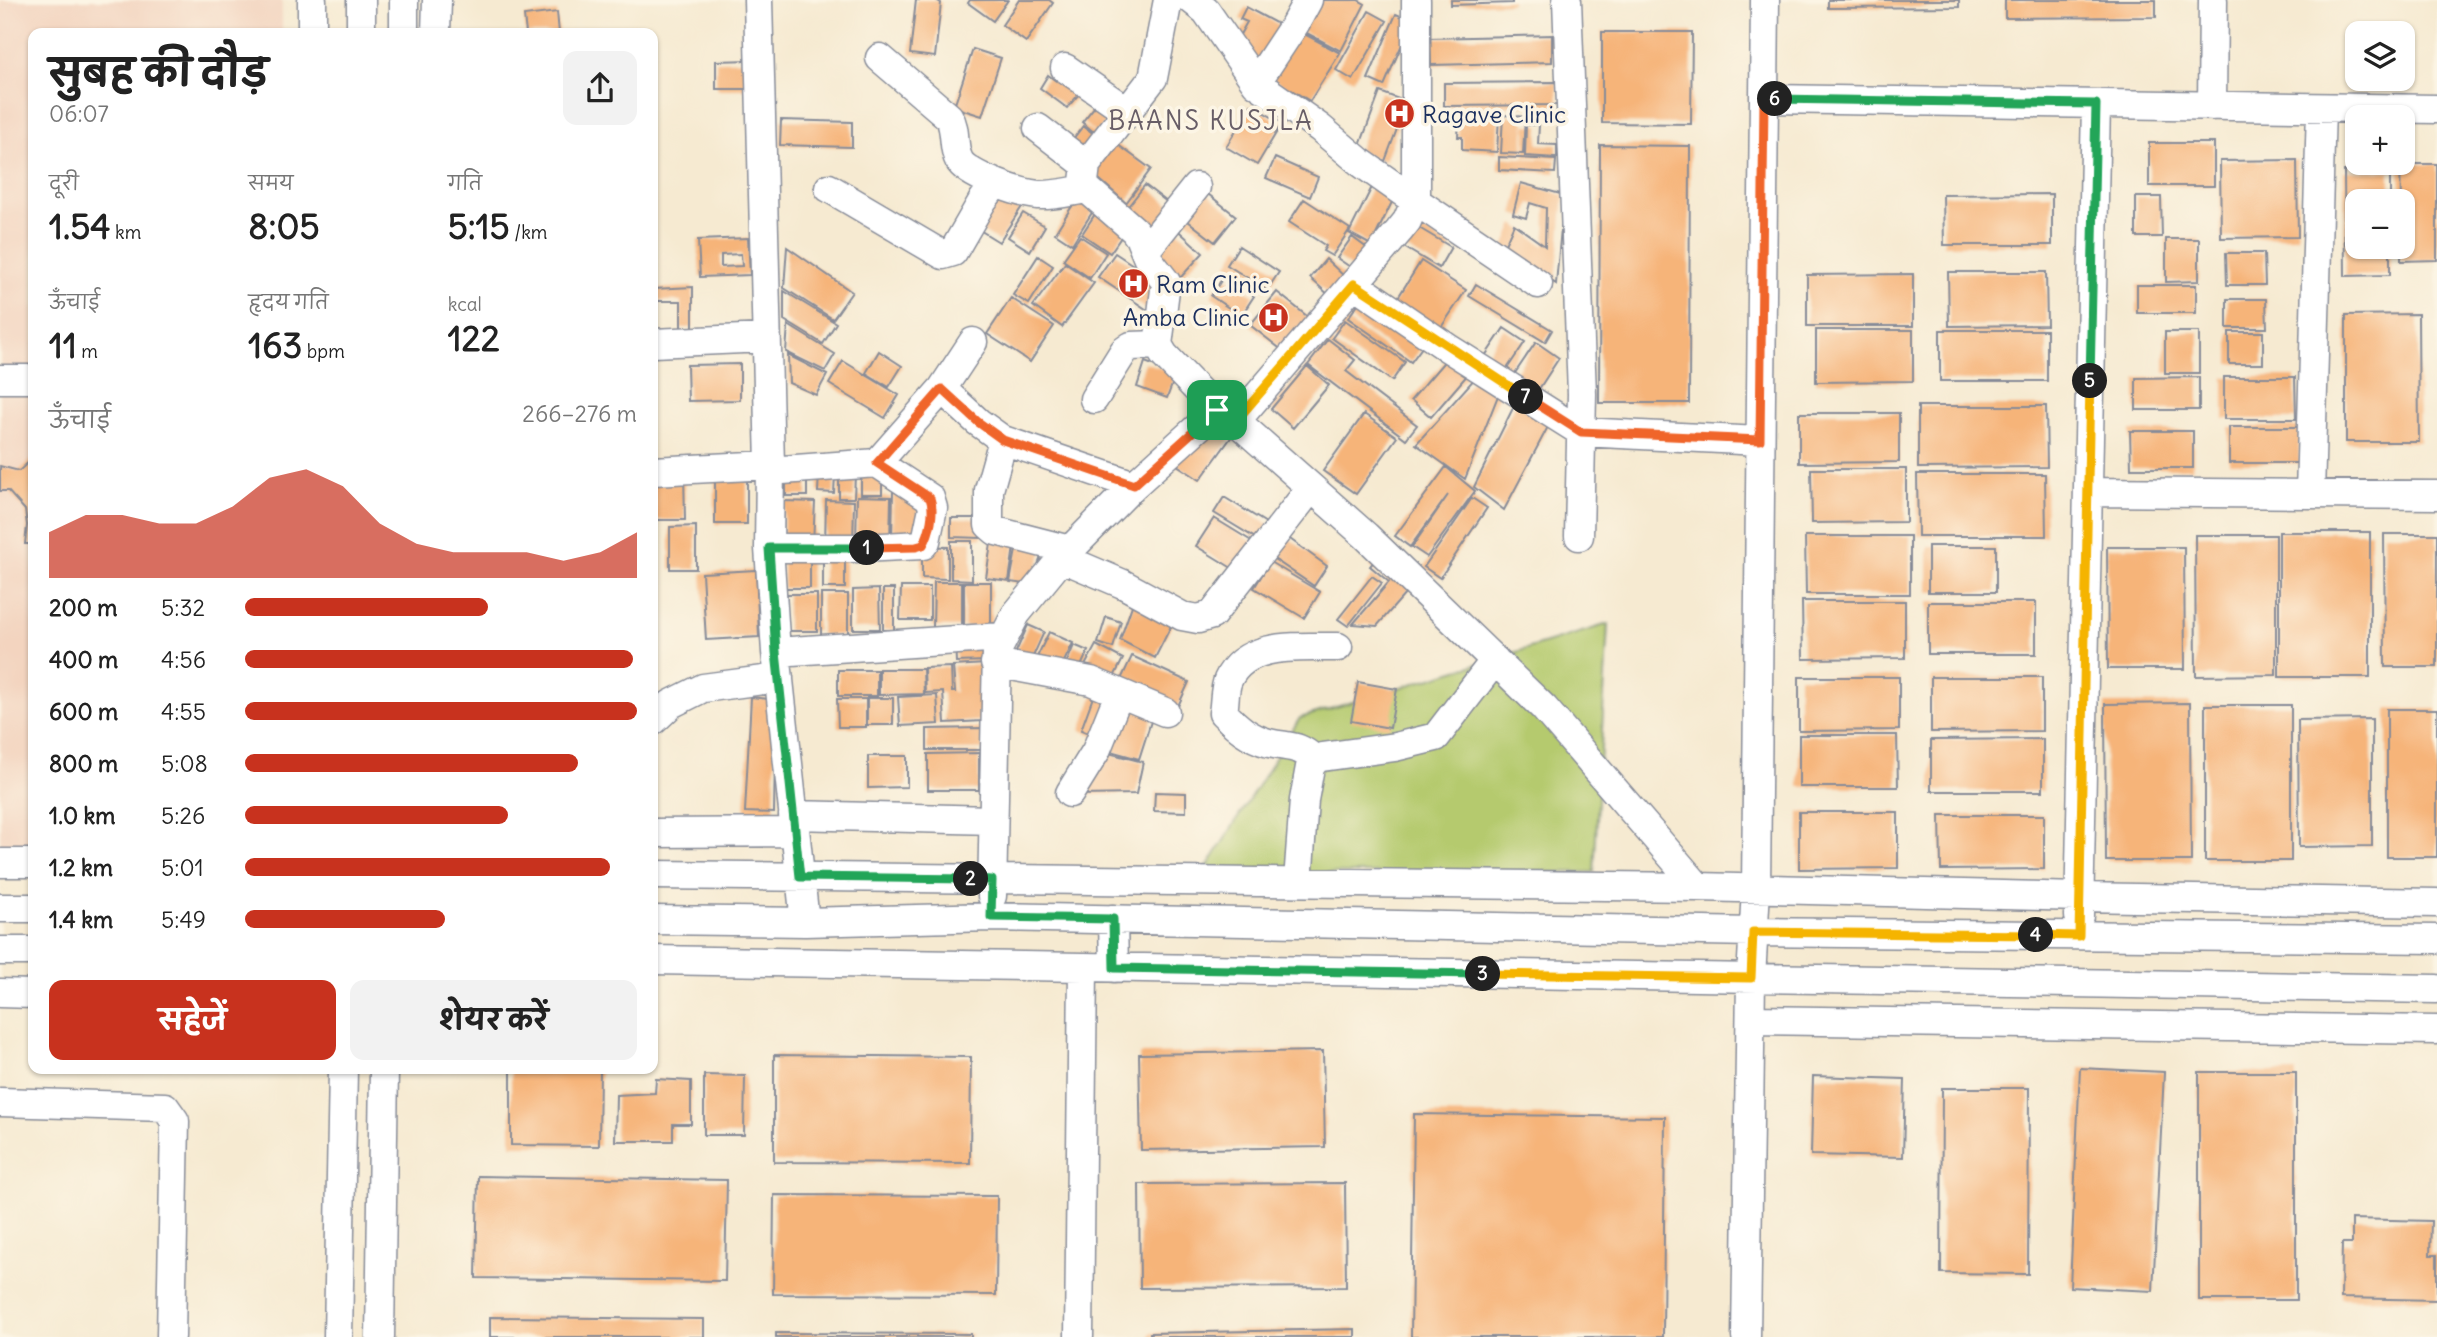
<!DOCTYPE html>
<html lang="hi">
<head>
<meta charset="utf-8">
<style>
  body { margin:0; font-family:Delius,"Playpen Sans Deva",sans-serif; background:#f2f2f2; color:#222; height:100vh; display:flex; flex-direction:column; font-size:26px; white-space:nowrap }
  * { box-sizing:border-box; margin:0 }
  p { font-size:23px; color:#767676 }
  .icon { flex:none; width:38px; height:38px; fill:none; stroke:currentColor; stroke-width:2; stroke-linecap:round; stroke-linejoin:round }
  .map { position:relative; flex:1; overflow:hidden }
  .drawer { position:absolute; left:28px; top:28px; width:630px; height:1046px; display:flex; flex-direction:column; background:#fff; border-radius:14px; box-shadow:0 2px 5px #0004 }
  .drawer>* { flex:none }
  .fabs { position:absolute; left:2345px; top:21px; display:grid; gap:14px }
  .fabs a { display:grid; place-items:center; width:70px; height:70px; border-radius:14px; background:#fff; box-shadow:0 2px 5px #0004; font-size:35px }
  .pin { position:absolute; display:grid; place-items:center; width:60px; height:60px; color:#fff; margin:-30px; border-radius:14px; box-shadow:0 4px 10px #0006 }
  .km { position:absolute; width:35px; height:35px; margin:-18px; border-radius:50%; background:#222; color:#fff; font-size:19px; line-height:35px; text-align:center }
  .round { display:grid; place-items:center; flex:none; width:74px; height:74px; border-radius:14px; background:#f2f2f2 }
  .head { display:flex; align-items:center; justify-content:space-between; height:119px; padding:0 21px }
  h1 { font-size:38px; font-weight:700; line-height:52px }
  .stats { display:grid; grid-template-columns:repeat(3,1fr); gap:10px; height:119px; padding:7px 21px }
  .stats div { display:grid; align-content:center }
  .stats b { font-size:35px; font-weight:700 }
  .stats small { font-size:19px; font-weight:400 }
  .stats p { font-size:19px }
  .chart { height:196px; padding:14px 21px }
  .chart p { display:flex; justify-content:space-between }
  .chart svg { width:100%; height:126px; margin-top:7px; fill:#c8321e; opacity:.7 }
  .cta { display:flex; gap:14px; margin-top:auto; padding:14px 21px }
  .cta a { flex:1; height:80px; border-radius:14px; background:#c8321e; color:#fff; font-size:28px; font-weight:700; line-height:80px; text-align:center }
  .cta a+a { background:#f2f2f2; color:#222 }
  ul { padding:0 21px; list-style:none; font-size:23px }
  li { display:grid; grid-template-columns:112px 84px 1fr; align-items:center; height:52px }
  li i { height:18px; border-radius:9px; background:#c8321e }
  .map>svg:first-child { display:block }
</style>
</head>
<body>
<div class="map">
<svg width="2437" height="1337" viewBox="0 0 2437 1337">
  <rect width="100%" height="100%" fill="#fcf5e5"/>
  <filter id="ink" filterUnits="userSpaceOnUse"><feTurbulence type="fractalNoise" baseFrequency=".0143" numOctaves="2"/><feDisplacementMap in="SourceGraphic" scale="14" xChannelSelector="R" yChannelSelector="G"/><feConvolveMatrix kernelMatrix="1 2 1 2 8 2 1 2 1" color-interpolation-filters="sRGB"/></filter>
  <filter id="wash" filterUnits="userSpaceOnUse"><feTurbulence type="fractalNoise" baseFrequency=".00686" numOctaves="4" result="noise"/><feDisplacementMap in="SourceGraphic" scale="28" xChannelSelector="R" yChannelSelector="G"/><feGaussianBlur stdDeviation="1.57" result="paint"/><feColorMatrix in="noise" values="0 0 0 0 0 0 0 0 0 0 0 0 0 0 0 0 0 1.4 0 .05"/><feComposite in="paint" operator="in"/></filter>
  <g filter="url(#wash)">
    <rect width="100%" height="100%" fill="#f6ead1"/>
    <path fill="#f3d4bf" d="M0 0H282V33H33V850L0 849Z"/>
    <path fill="#b5ca6e" stroke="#687c66" stroke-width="2" d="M1608 624 1594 872 1203 874 1300 718Z"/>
    <g id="blocks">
      <path fill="#f6b479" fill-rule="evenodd" d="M916 0H936L941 3 935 57 910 54Z
        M970 0H1008L993 21 968 3Z
        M1019 0H1049L1053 3 1026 42 1002 25Z
        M1312 0H1358L1365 4 1341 51 1297 28Z
        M1451 0H1512V3L1451 5Z
        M1828 0H1959V7L1828 8Z
        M2005 0H2156V17L2005 18Z
        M1246 7 1287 29 1266 68 1233 47 1247 22 1240 19Z
        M1369 11 1387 21 1353 80 1336 70Z
        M557 12 559 33H526L524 16Z
        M1396 14 1412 21 1384 86 1368 79Z
        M1295 29 1340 53 1310 101 1268 76Z
        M1602 32H1692L1691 124 1602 123Z
        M1552 35V62L1431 65 1430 38Z
        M973 49 1001 58 982 116 954 107Z
        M751 60V89H716V61Z
        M1066 71 1087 85 1067 108 1040 88 1048 75 1056 81Z
        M1557 82 1558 105 1444 106V83Z
        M1380 92 1407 102 1385 161 1358 151Z
        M1103 96 1118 108 1096 134 1082 122Z
        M1251 105 1282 123 1257 165 1226 147Z
        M1464 114 1499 116 1497 152 1462 150V137H1458L1459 120H1463Z
        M1503 115 1525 117 1523 154 1501 153Z
        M781 120 852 122V147L780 145Z
        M1526 125H1539L1538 144 1557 145V158L1525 156Z
        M1083 126 1098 137 1086 154 1070 143Z
        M1110 139 1151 169 1126 203 1090 171Z
        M2149 143H2214V186H2149Z
        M1600 145 1690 146 1689 403H1599Z
        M1499 157 1556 160 1555 173 1499 170Z
        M1275 158 1318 177 1310 197 1266 178Z
        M2297 160 2298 237 2221 238 2220 161Z
        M2400 164H2437V260L2401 261 2403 201H2401Z
        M2344 171H2390V201H2357V247H2390V275L2345 276Z
        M1374 183 1394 198 1371 245 1349 233Z
        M1521 183 1564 195 1556 284 1503 249 1514 224 1545 246 1546 208 1530 203 1526 218 1513 214Z
        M1145 185 1172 206 1153 230 1126 209Z
        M999 186 1025 202 999 242 970 224Z
        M1199 187 1236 216 1215 242 1179 214Z
        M2052 194V245H1944L1943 195Z
        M2136 197H2161L2162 237H2136Z
        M1304 199 1350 229 1332 256 1323 251 1326 246 1289 222Z
        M1076 200 1093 211 1072 244 1055 233Z
        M1099 208 1128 227 1110 253 1082 234Z
        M1023 213 1045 226 1030 251 1008 237Z
        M1171 224 1203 253 1180 278 1148 250Z
        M1414 225 1451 247 1439 268 1402 246Z
        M1080 236 1106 253 1090 278 1063 260Z
        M1352 237 1371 251 1356 271 1337 258Z
        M748 238 750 275 700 277 698 240ZM741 254 742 266 721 267V255Z
        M2166 239H2199V281L2166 282Z
        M1239 246 1279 272 1267 290 1227 265Z
        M787 247 852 292 833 319 784 288Z
        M1115 253 1165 286 1149 311 1098 277Z
        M2226 253H2264L2265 285H2227Z
        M1038 256 1053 266 1029 304 1013 295Z
        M1326 259 1346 278 1330 296 1310 278Z
        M1421 261 1466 290 1436 335 1392 307Z
        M1065 263 1094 283 1062 327 1033 306Z
        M1948 272H2046L2047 325 1949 326Z
        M1913 274V326H1807V275Z
        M1224 276 1254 296 1241 316 1211 296Z
        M1476 284 1552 330 1545 342 1469 296Z
        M2137 285H2196V313H2137Z
        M693 287V328H681V301H653V289Z
        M784 291 836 323 823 344 784 320Z
        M1277 292 1313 321 1287 354 1250 325Z
        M1365 294 1428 339 1411 362 1348 318Z
        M1011 298 1054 326 1030 362 987 334Z
        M2227 299H2266L2267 328H2227Z
        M2418 314 2419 442H2346V315Z
        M1345 320 1405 362 1392 381 1332 338Z
        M788 325 835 354 825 371 786 352Z
        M1504 328 1525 342 1500 379 1479 365Z
        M1816 330H1913V381L1816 382Z
        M1940 330H2047V381H1940Z
        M2165 332H2199V373H2165Z
        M2229 332H2263V364H2229Z
        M1328 339 1355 360 1346 371 1417 425 1406 439 1308 365Z
        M1536 342 1559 358 1533 398 1509 382Z
        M879 351 902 366 889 387 866 373Z
        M788 355 827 375 816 395 789 383Z
        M1449 356 1469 373 1431 417 1411 400Z
        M843 361 899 395 885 418 829 384Z
        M1145 362 1176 374 1167 398 1137 387Z
        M740 364V400L688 401 687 365Z
        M1307 366 1329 385 1293 428 1271 409Z
        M1476 377 1499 393 1465 479 1416 444Z
        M2199 377V410H2136V378Z
        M2224 377H2295L2296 419H2224Z
        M1515 404 1551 421 1504 510 1474 487Z
        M1918 406H2046L2047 467 1918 468Z
        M1799 413H1899V462L1799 463Z
        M1364 414 1397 437 1356 494 1323 471Z
        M1216 417 1235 432 1200 480 1171 461Z
        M2229 427H2299V463H2229Z
        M2130 431H2193V468H2131Z
        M33 458V544H25L27 525 25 510 8 491H0V466L19 471Z
        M1446 467 1475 491 1427 557 1412 547 1448 495 1410 547 1395 536Z
        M1811 469H1906V522L1812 523Z
        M715 472H747V524H715Z
        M684 473 685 520H653V474Z
        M819 473 835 474 834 493 818 492Z
        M861 473H882V494H861Z
        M1917 474H2045L2046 536H1918Z
        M786 475H807V496H786Z
        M839 475H855L854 498H839Z
        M893 491H919L918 540 892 539Z
        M857 496 891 497 890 545 856 544Z
        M1224 497 1271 526 1262 542 1214 513Z
        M1472 498 1487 508 1440 578 1424 567Z
        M826 500 854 501 853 545H825Z
        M784 501 815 502 813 543H783Z
        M951 518H983L982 538 951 537Z
        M1214 518 1258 545 1240 573 1196 546Z
        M696 526V569H670V527Z
        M2279 532H2370V677H2279Z
        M1283 534 1327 566 1314 586 1268 555Z
        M2384 534H2437V667H2385Z
        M2195 535H2276V675L2196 676Z
        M992 536 1015 540 1009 581 986 578Z
        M1805 536H1910V594H1806Z
        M1018 539 1045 545 1031 585 1010 582Z
        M951 541H972V580L951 579Z
        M922 546 948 547V579L922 578Z
        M1928 546H1996V592H1928Z
        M2107 547H2184L2185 669H2108Z
        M783 551H810V588H783Z
        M823 551H845V588H823Z
        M1379 555 1413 585 1377 626 1353 624 1389 582 1370 566Z
        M1270 562 1320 592 1304 618 1254 588Z
        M756 570 759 637 706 640 702 573Z
        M1372 576 1382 583 1348 626 1338 619Z
        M934 582H962V627H933Z
        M964 582H991V627H964Z
        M901 587H930V620H900Z
        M879 589 880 629H853V590Z
        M883 589H894V630H883Z
        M787 594H817V631H787Z
        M821 594H848V635H821Z
        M1136 594 1177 614 1155 658 1120 640Z
        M1802 601H1905V658L1803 659Z
        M1928 602H2036V654H1928Z
        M1106 617 1121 622 1113 648 1098 643Z
        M1028 625 1044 632 1031 661 1015 654Z
        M1049 632 1073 643 1060 670 1036 659Z
        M987 640V661L956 662 955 642Z
        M1074 645 1088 651 1077 675 1064 669Z
        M1096 645 1123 659 1109 687 1081 673Z
        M1132 656 1189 682 1174 715 1117 688Z
        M986 664 987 690H982L983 721 945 723 943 692 925 693 924 668 951 667 952 692H955L953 666Z
        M879 669H923L924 694 879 695Z
        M838 670H877V696H838Z
        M1799 677H1899V730L1799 731Z
        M1931 677H2042V731L1931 732Z
        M1358 682 1397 689 1390 728 1351 721Z
        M1097 686 1115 693 1098 737 1081 730Z
        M937 695 939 724 900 726 898 697Z
        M751 697 776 700 774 813 745 812Z
        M867 698H893V725H867Z
        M837 699H866V727H838Z
        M1118 703 1153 715 1139 759 1103 749Z
        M2190 703 2191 861H2106L2105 704Z
        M2205 705H2291V861H2205Z
        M2387 709H2437V857H2387Z
        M2372 719V846L2299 847 2298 720Z
        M983 728V750H927V729Z
        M1799 735H1897L1898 787H1799Z
        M2043 739V791H1931V740Z
        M1101 751 1143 762 1136 794 1080 795Z
        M979 753V790H928V754Z
        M868 756H907V787L868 788Z
        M1155 792 1186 793V812L1154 811Z
        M1799 812H1898V868L1799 869Z
        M1940 815H2044V869L1941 870Z
        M1323 1051 1325 1147 1141 1150 1139 1054Z
        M774 1055 971 1057 970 1163 774 1162Z
        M2080 1068 2164 1072 2153 1291 2070 1287Z
        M511 1069H600L599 1146 511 1145Z
        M2199 1072H2296V1300H2199Z
        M704 1075 745 1076 744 1135H704Z
        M1813 1076 1905 1079 1903 1157 1811 1155Z
        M656 1079 691 1081V1124H673V1141H615L616 1095 655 1093Z
        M1942 1088H2029L2028 1274 1941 1273Z
        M1414 1114 1665 1117 1663 1337H1411Z
        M478 1176 727 1180 725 1281 476 1278Z
        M1345 1183 1346 1287 1140 1288 1139 1184Z
        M774 1195 997 1196 996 1295 773 1294Z
        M2352 1219 2431 1221 2430 1255H2437V1300L2341 1298 2342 1243H2352Z
        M490 1317 704 1319V1337H490Z
        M1355 1329V1337H1150V1333Z
        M776 1333 971 1334V1337H776Z"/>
    </g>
  </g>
  <g filter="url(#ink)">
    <use href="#blocks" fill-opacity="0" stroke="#888c98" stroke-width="2"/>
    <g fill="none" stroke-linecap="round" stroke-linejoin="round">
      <defs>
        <path id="minor" d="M758 0 770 465 769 548 776 652 805 922
          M1168 0 1153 78 1086 165 1084 182 1087 189 1134 230 1139 237 1148 259 1166 282 1158 345 1164 355 1217 410 1236 421 1366 536 1544 708 1698 887
          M1192 0 1206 11 1256 83 1320 128 1360 162 1404 193 1538 284
          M1567 0 1582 394 1579 536
          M312 33V0
          M361 33V0
          M404 33V0
          M436 33 437 0
          M880 58 949 117C957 130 952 147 959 160 967 176 1020 193 1038 195 1054 196 1072 191 1087 189
          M1065 68 1127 111
          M1256 83 1295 24 1308 0
          M1764 99 2437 109
          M2212 106 2213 0
          M1038 128 1086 165
          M829 188 943 255 953 252 983 200 996 183
          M1145 251 1196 187
          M1354 284 1448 348 1581 432 1760 441
          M653 343 766 338
          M0 379H33
          M942 389 978 422 1003 440 1134 485
          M1094 399 1124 351 1131 346 1158 345
          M1236 421 1399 231 1407 221 1416 200V0
          M1003 440 989 490V525L996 531 1070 550
          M877 463 942 389 973 342
          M653 471 770 465
          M769 471 877 463 930 498 933 508 926 541 923 545 861 548H769
          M2088 492 2437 495
          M2310 494 2321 108
          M1062 558 1123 584 1182 616 1198 619 1212 615 1311 488
          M776 652 1003 637
          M995 663 1091 681 1165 712
          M653 721 671 704 703 688 779 678
          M1315 760C1298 744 1290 748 1269 743 1249 738 1237 727 1223 713 1225 703 1224 689 1228 680 1246 640 1302 648 1338 647
          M1070 793 1096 751 1119 694
          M793 815 993 820
          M653 833 795 832
          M0 863H33
          M653 875 1698 887 2079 897 2437 903
          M1298 882 1304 800 1310 767 1315 760 1322 757 1395 747 1436 737 1495 660
          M992 896 997 651 1016 614 1062 558 1134 485 1217 410
          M0 908H33
          M2079 916 2096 104
          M1113 919 1114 968
          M653 920 805 922 991 917 1753 932 2437 939
          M0 951H33
          M653 960 2437 989
          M0 993 33 994
          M1751 1020 2437 1030
          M0 1102 165 1107 175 1121 171 1337
          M338 1337 343 1069
          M380 1337 384 1069
          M1079 1337 1083 967
          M1746 1337 1751 978 1756 889 1765 0"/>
      </defs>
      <use href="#minor" stroke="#888c98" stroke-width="31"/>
      <use href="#minor" stroke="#fff" stroke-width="28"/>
    </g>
  </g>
  <g fill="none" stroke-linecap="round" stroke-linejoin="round" filter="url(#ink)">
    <defs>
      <path id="split-1" d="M867 548 916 547 923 545C930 533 935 511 930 498L877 463 942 389 978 422 1003 440 1134 485 1217 410"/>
      <path id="split-2" d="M867 548H769L776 652 800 877 971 879"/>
      <path id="split-3" d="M971 879 992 880 991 917 1113 919 1114 968 1483 974"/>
      <path id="split-4" d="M1483 974 1751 978 1753 932 2036 935"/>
      <path id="split-5" d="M2036 935 2079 936 2090 381"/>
      <path id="split-6" d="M1775 99 2096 104 2090 381"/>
      <path id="split-7" d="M1526 397 1581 432 1760 440 1764 99H1775"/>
      <path id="split-8" d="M1217 410 1236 421 1354 284 1526 397"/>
    </defs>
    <use href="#split-1" stroke="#fff" stroke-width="14"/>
    <use href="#split-2" stroke="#fff" stroke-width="14"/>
    <use href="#split-3" stroke="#fff" stroke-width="14"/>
    <use href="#split-4" stroke="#fff" stroke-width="14"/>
    <use href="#split-5" stroke="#fff" stroke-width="14"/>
    <use href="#split-6" stroke="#fff" stroke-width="14"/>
    <use href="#split-7" stroke="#fff" stroke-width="14"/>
    <use href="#split-8" stroke="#fff" stroke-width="14"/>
    <use href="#split-1" stroke="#f0652b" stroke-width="9"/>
    <use href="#split-2" stroke="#22a559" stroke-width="9"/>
    <use href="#split-3" stroke="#22a559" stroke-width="9"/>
    <use href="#split-4" stroke="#f5b400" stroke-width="9"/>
    <use href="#split-5" stroke="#f5b400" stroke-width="9"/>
    <use href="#split-6" stroke="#22a559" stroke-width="9"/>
    <use href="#split-7" stroke="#f0652b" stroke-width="9"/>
    <use href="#split-8" stroke="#f5b400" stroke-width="9"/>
  </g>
  <defs>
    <symbol id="hospital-disc" viewBox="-11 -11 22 22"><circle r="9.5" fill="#c8321e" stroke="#fcf5e5"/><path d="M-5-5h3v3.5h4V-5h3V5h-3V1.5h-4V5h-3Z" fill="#fff"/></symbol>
  </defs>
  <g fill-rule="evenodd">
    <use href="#hospital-disc" x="1382" y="96" width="35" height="35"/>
    <use href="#hospital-disc" x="1116" y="266" width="35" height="35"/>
    <use href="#hospital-disc" x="1256" y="300" width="35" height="35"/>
  </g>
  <g text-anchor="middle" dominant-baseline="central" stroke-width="7" stroke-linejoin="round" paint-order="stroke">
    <g font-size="24" fill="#1b2f5e" stroke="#fcf5e5" text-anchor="start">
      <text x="1422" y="114">Ragave Clinic</text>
      <text x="1156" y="284">Ram Clinic</text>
      <text x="1250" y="317" text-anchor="end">Amba Clinic</text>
    </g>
    <g font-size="26" letter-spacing="2" fill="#685e67" stroke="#fcf5e5">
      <text x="1211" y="120">BAANS KUSJLA</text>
    </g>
  </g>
</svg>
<div class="fabs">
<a><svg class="icon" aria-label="layers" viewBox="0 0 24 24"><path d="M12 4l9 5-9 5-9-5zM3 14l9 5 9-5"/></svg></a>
<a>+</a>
<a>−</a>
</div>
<div class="pin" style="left:1217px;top:410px;background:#1e9e55"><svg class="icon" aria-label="arrive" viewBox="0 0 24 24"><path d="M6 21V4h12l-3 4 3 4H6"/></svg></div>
<b class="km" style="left:867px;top:548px">1</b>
<b class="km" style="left:971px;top:879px">2</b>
<b class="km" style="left:1483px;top:974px">3</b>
<b class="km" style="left:2036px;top:935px">4</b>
<b class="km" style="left:2090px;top:381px">5</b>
<b class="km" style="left:1775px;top:99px">6</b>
<b class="km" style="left:1526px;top:397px">7</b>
<section class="drawer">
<div class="head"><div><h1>सुबह की दौड़</h1><p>06:07</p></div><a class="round"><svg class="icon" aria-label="share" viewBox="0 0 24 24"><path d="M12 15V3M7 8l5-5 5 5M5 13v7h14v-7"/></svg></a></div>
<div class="stats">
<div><p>दूरी</p><b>1.54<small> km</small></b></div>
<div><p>समय</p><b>8:05</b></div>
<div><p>गति</p><b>5:15<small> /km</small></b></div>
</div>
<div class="stats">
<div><p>ऊँचाई</p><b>11<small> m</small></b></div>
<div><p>हृदय गति</p><b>163<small> bpm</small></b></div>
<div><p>kcal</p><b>122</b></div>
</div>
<div class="chart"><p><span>ऊँचाई</span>266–276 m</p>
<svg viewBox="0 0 160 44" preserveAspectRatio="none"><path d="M0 44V28L10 22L20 22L30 25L40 25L50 19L60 9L70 6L80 12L90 25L100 32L110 35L120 35L130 35L140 38L150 35L160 28V44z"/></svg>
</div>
<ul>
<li><b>200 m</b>5:32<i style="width:62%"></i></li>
<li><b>400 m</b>4:56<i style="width:99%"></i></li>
<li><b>600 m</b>4:55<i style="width:100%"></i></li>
<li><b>800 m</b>5:08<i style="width:85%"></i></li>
<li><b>1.0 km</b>5:26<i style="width:67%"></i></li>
<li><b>1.2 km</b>5:01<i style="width:93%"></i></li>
<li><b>1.4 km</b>5:49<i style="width:51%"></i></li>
</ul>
<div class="cta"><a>सहेजें</a><a>शेयर करें</a></div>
</section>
</div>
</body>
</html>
